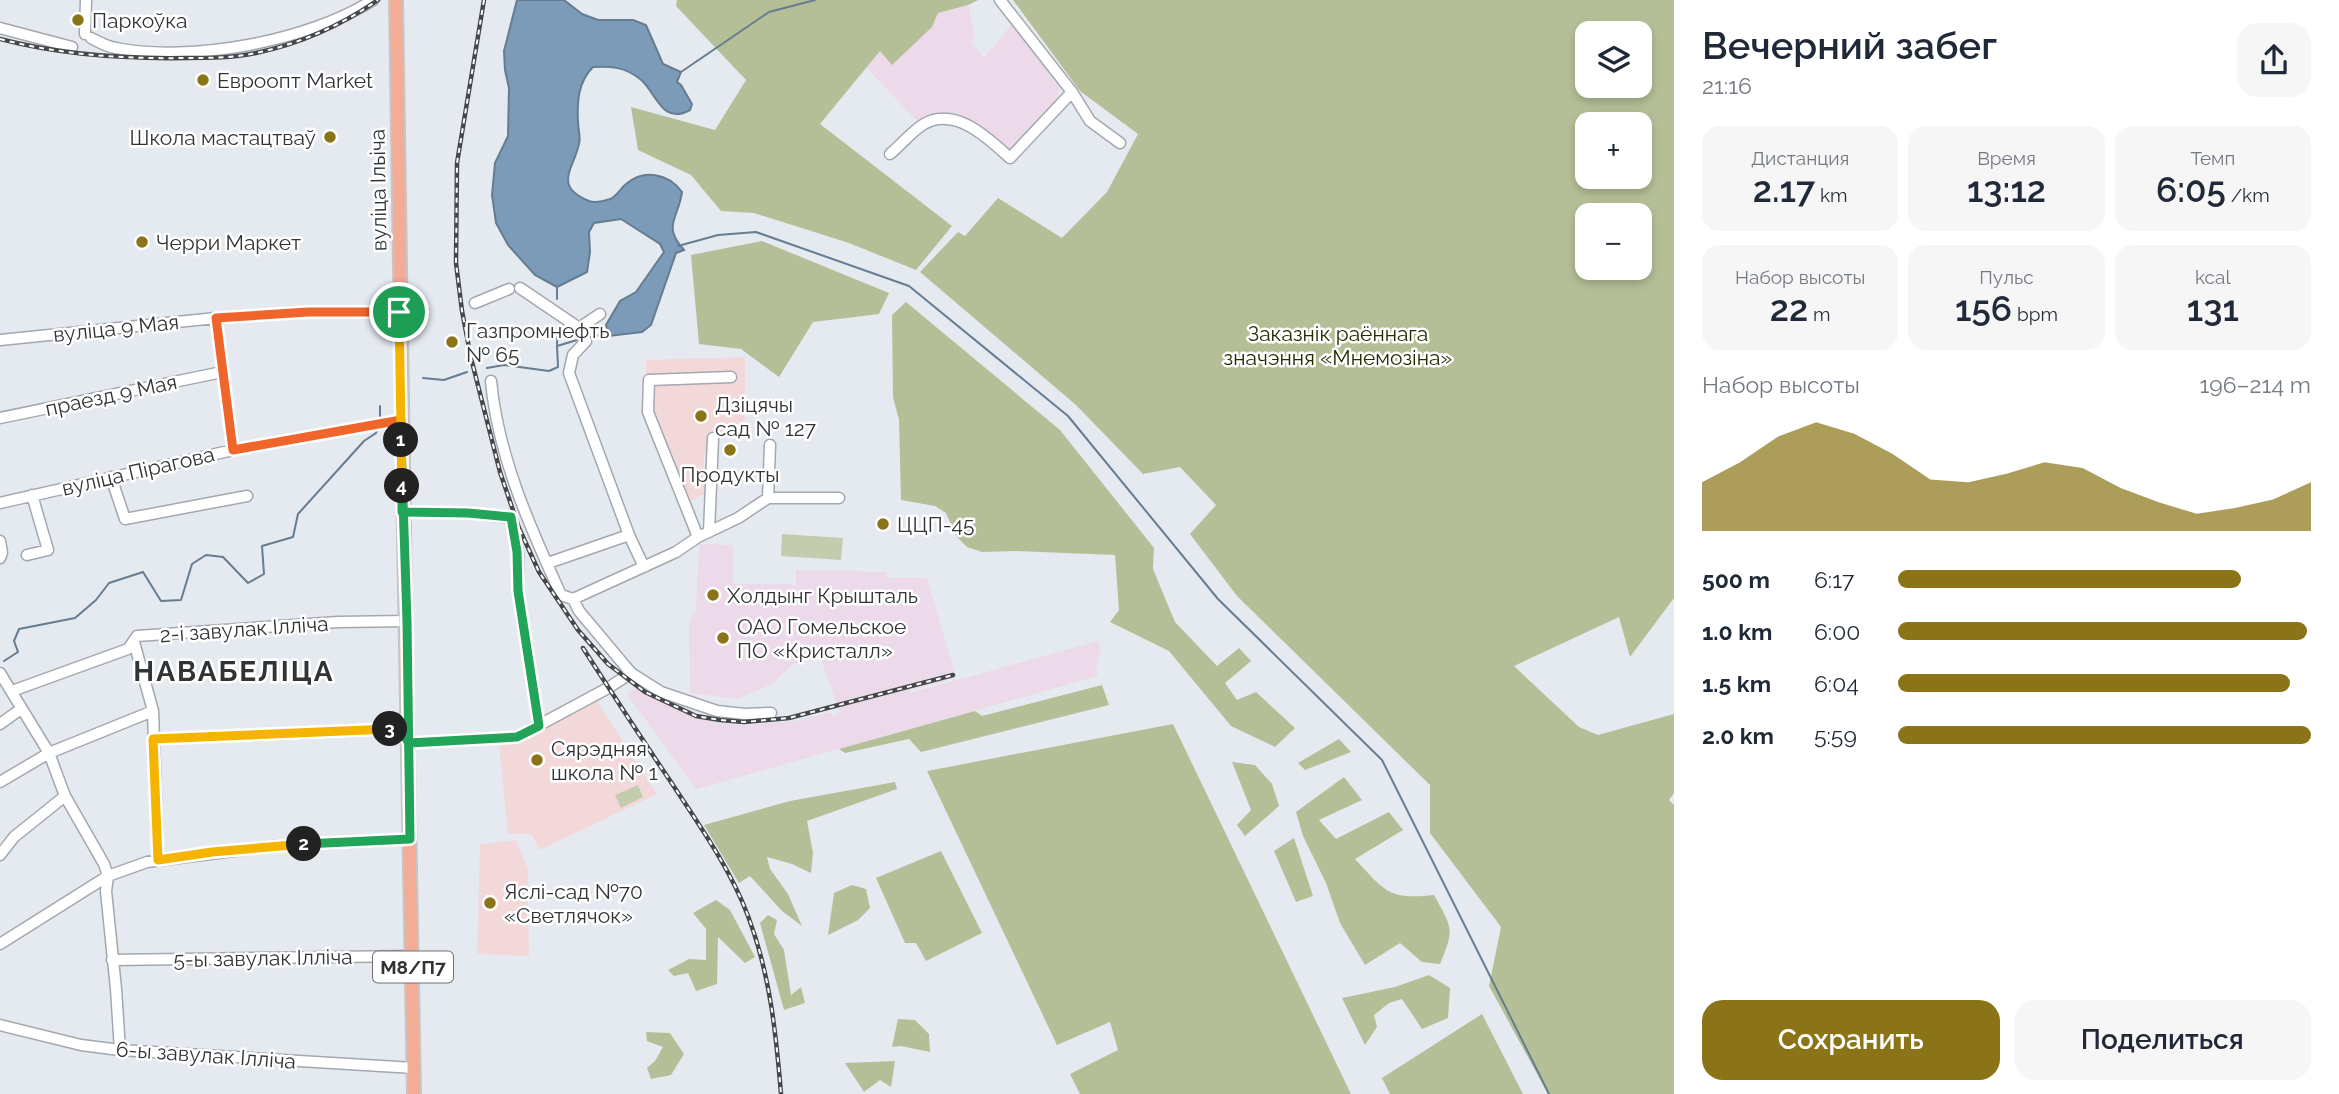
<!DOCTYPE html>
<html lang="ru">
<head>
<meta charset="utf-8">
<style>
  body { margin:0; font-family:Raleway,sans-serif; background:#f6f6f7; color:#1f2937; height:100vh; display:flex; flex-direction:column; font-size:26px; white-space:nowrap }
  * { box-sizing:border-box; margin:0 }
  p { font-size:23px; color:#747a83 }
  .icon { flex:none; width:38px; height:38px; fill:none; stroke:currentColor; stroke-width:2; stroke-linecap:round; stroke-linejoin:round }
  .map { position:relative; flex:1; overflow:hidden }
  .details { display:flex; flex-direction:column; background:#fff; width:665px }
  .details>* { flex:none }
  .controls { position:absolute; left:1575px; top:21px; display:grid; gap:14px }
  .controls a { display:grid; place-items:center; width:77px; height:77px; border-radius:14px; background:#fff; box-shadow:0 4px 10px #0003; font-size:35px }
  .pin { position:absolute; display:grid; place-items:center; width:60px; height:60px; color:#fff; margin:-30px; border:4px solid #fff; border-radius:50%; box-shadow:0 2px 7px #0007 }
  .km { position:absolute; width:35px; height:35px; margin:-18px; border-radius:50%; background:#222; color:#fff; font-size:19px; line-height:35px; text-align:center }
  .round { display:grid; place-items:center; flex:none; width:74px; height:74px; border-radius:21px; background:#f6f6f7 }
  .head { display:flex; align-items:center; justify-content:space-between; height:119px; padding:0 28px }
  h1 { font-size:38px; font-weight:600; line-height:52px }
  .figures { display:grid; grid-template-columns:repeat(3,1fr); gap:10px; height:119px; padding:7px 28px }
  .figures div { display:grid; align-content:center; border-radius:18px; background:#f6f6f7; text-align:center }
  .figures b { font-size:35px; font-weight:600 }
  .figures small { font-size:19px; font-weight:400 }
  .figures p { font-size:19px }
  .chart { height:196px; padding:14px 28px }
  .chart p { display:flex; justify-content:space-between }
  .chart svg { width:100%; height:126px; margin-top:7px; fill:#8b7417; opacity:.7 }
  .action { display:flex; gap:14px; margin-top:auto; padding:14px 28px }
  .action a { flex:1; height:80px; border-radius:21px; background:#8b7417; color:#fff; font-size:28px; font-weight:600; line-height:80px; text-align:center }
  .action a+a { background:#f6f6f7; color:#1f2937 }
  ul { padding:0 28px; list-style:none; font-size:23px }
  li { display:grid; grid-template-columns:112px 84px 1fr; align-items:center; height:52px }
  li i { height:18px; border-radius:9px; background:#8b7417 }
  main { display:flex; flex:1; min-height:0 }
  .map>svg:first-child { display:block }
</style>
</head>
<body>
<main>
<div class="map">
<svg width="1674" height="1094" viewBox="0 0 1674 1094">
  <rect width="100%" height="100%" fill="#e5eaf0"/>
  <path fill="#ecd9e9" d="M968 5 975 37 971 43 984 58 1012 24 1060 89 1052 108 1025 141 1017 142 1008 152 976 125 927 116 919 123 866 67 880 51 892 64 932 27 938 13Z
    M699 544 733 545V584H791L796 587V570L886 572 887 578H927L956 678 910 690V693L1098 641 1101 649 1096 668 1098 676 696 789 627 694 638 687 658 699 718 723 747 725 795 721 831 712 833 717 840 712 820 657 798 664 794 663 772 684 737 699 690 693 689 619 696 612Z"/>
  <path fill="#f3d8da" d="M745 357V420L713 438 704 456 705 494 681 505 646 415V360Z
    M595 698 657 794 540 850 531 834H508L499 742 524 741Z
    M516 840 528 869 529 956 477 954 480 844Z"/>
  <path fill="#c4ccae" d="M782 534 843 538 841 560 781 556Z
    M638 785 643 797 621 808 615 795Z"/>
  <path fill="#b5bf97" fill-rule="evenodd" d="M677 0H978L968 5 938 13 932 27 892 65 880 51 820 124 952 226 916 270 849 243 754 213 721 211 691 175 638 150 631 107 715 130 746 80 676 6Z
    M1013 0H1674V598L1630 657 1619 617 1514 666 1579 727 1598 735 1674 714V793L1669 800 1674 805V1094H1548L1489 986 1501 927 1430 833V785L1237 596 1190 534 1216 505 1180 467 1143 474 1076 405 920 272 958 232 965 236 998 198 1062 238 1107 192 1138 134 1080 91ZM1587 33H1640V86H1587ZM1587 124H1640V177H1587ZM1587 215H1640V268H1587Z
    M762 241 889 293 879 314 813 322 779 377 741 349 699 344 691 255Z
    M906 302 1060 430 1154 548 1153 569 1175 622 1217 666 1239 648 1251 661 1225 683 1237 700 1256 692 1295 728 1275 747 1231 726 1169 651 1110 622 1119 610 1115 555 1016 551 982 552 967 547 956 536 946 513 935 506 901 500 899 420 893 397 892 315Z
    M1102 685 1109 705 921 752 909 739 845 753 839 749 975 711 982 716Z
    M1173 724 1351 1094H1080L1070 1074 1118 1050 1110 1022 1057 1045 927 771Z
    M1339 739 1351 752 1305 770 1298 763Z
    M1232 762 1255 765 1272 784 1279 806 1245 836 1237 825 1251 810Z
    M1344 777 1362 800 1319 820 1336 839 1389 812 1403 830 1355 859C1385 891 1388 900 1434 895 1452 928 1455 928 1440 964L1422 962 1400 943 1365 965 1340 923 1326 883 1303 836 1296 812Z
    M895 782 897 789 807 821 813 853 811 873 792 864 767 857 770 869 788 894 802 926 782 911 750 876 739 883 704 825 790 801Z
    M1294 838 1313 896 1296 902 1274 851Z
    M941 851 982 933 926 961 916 943H905L876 878Z
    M852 885 866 889 870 908 858 920 828 935 834 893Z
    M716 900 730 910 755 957 745 963 718 937 717 984 696 991 688 973 674 976 668 970 689 959 706 960V929L693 913Z
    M768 915 777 920 774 934 784 950 791 995 801 987 805 1003 784 1010 760 923Z
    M1429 975 1450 988 1448 1018 1422 1029 1402 999 1389 1003 1374 1015 1377 1027 1365 1045 1342 998 1395 987Z
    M1482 1014 1523 1094H1390L1382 1078Z
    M898 1019 915 1020 929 1034 930 1052 901 1046 892 1047Z
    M646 1032 670 1033 684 1054 671 1075 651 1079 647 1068 655 1061 663 1047 647 1041Z
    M895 1061 891 1087 880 1080 864 1092 845 1063Z"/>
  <path fill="#7b9bb8" stroke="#657c91" stroke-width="2" d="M517 0H564L582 14 598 20H633L646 25 663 64 681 72 677 82 681 85 692 104 690 110C661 126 656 91 640 79 625 67 611 66 593 67 578 82 577 102 578 122 578 129 581 137 579 144 573 170 553 186 589 201 595 203 604 201 610 199 616 197 621 188 626 184 644 169 668 173 682 192 678 220 662 225 684 250L676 253 651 325 642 332 609 336 606 325 620 301 636 292 664 252 660 244 621 219 594 223 589 232 590 252 587 272 557 287 535 275 508 245 496 223 492 195 495 163 508 136 509 88 505 70 504 51Z"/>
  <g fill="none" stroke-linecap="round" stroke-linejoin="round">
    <path stroke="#657c91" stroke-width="2" d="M681 72 769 12 815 0
      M678 246 718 235 756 232 909 286 1068 416 1218 599 1382 760 1549 1094
      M557 286V299
      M596 336 610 331
      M557 344 558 327
      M487 368 504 365 549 371 558 367 557 346 577 340
      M423 378 444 380 467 372
      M380 419V406
      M4 661 18 652 14 641 19 629 75 618 96 600 109 583 143 572 161 601 181 600 192 564 206 555 223 557 248 583 264 574 262 546 293 537 298 514 364 441 376 433 378 428"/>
    <defs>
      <path id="minor" d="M1000 0 1072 92 1090 121 1120 143
        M0 28 72 47
        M85 34 86 0
        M91 38C99 42 107 47 116 48 190 63 309 41 373 0
        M890 154C901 145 912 131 924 124 956 106 989 139 1010 158L1072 92
        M520 288 579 328 600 314
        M475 303 509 289
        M216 318 233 450
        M579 328 586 341 573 355 569 373 629 535 644 567
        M0 340 216 318 308 312H399
        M491 381C498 456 530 527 561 595L573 599 579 611 631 673 661 692 717 711 745 714 771 713
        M0 418 222 372
        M111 477 125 519 247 496
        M768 498 770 445
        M0 503 233 450 401 420
        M403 512 468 513 511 518 518 553V591L539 726
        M709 532 713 438
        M698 537 648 412 649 380 731 377
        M0 541 2 553 0 558
        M27 555 48 550 32 495
        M548 563 629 535
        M573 599 676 552 698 537 738 518 768 498H839
        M134 642 153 711 158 860
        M0 673 49 753 65 796 104 864 108 876 106 891 116 989 120 1050
        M12 691 128 649 137 636 338 622 407 621
        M0 724 21 709
        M153 739 400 729 409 743 517 737 608 688 631 673
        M0 782 49 753 153 711
        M0 855 14 837 65 796
        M0 944 108 876 147 862 274 846 410 839
        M112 960 413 956
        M0 1025 81 1045 120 1050 414 1068"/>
      <path id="major" d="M396 0C399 365 409 729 414 1094"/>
    </defs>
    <use href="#minor" stroke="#a3a8ae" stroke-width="13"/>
    <use href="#major" stroke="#c5c6c6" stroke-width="16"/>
    <use href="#minor" stroke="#fff" stroke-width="10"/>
    <use href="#major" stroke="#f3ac96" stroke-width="12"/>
    <defs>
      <path id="rail" d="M484 0 457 163 456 263 462 311 471 358 500 472 519 528 539 572 578 630 608 664 645 692 696 716 720 720 744 722 789 718 953 675
        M0 39C61 55 124 59 186 58 209 58 233 58 256 53 299 44 342 25 378 0
        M583 648C612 693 641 738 671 782 699 825 730 868 748 916 770 974 776 1033 781 1094"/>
    </defs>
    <use href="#rail" stroke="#45474a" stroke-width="4.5"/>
    <use href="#rail" stroke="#fff" stroke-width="2" stroke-dasharray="5" stroke-linecap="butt"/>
  </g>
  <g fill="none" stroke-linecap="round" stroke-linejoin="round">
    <defs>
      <path id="split-1" d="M399 312H308L216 318 233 450 401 420V440"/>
      <path id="split-2" d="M304 844 410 839 407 621 401 440"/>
      <path id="split-3" d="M304 844 212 852 158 860 153 739 390 729"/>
      <path id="split-4" d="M390 729H400L409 743 517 737 539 726 518 591 517 552 511 517 468 513 402 512V486"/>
      <path id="split-5" d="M399 312 402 486"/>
    </defs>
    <use href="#split-1" stroke="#fff" stroke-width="14"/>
    <use href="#split-2" stroke="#fff" stroke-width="14"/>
    <use href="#split-3" stroke="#fff" stroke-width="14"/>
    <use href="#split-4" stroke="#fff" stroke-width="14"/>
    <use href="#split-5" stroke="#fff" stroke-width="14"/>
    <use href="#split-1" stroke="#f0652b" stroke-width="9"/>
    <use href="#split-2" stroke="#22a559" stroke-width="9"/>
    <use href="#split-3" stroke="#f5b400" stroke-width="9"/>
    <use href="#split-4" stroke="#22a559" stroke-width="9"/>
    <use href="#split-5" stroke="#f5b400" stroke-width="9"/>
  </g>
  <g fill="#8b7417" stroke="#fff" stroke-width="2.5">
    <circle cx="78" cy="20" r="7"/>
    <circle cx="203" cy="80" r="7"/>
    <circle cx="330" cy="137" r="7"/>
    <circle cx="142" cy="242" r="7"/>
    <circle cx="452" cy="342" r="7"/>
    <circle cx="701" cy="416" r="7"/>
    <circle cx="730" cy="450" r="7"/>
    <circle cx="883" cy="524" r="7"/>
    <circle cx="713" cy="595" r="7"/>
    <circle cx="723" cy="638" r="7"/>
    <circle cx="537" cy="760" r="7"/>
    <circle cx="490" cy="903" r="7"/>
  </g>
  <g text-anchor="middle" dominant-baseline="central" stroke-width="5" stroke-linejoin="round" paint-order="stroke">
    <rect fill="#fff" stroke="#6f7072" stroke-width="2" x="373" y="951.5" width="80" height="31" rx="5"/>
    <g font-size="19" font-weight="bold" fill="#313335">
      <text x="413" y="967">М8/П7</text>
    </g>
    <g font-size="21" fill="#313335" stroke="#fff" text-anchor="start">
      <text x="92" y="20">Паркоўка</text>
      <text x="217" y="80">Евроопт Market</text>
      <text x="316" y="137" text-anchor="end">Школа мастацтваў</text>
      <text x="156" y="242">Черри Маркет</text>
      <text x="466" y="330">Газпромнефть<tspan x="466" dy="24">№ 65</tspan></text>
      <text x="715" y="404">Дзіцячы<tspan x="715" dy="24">сад № 127</tspan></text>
      <text x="730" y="474" text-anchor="middle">Продукты</text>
      <text x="897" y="524">ЦЦП-45</text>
      <text x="727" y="595">Холдынг Крышталь</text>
      <text x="737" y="626">ОАО Гомельское<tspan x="737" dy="24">ПО «Кристалл»</tspan></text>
      <text x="551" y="748">Сярэдняя<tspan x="551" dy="24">школа № 1</tspan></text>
      <text x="504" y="891">Яслі-сад №70<tspan x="504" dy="24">«Светлячок»</tspan></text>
    </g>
    <g font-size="21" fill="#313335" stroke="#fff">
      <text transform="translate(378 190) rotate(-91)">вуліца Ільіча</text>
      <text transform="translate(116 328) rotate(-6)">вуліца 9 Мая</text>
      <text transform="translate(111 395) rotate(-12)">праезд 9 Мая</text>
      <text transform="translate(138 471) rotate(-13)">вуліца Пірагова</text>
      <text transform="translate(244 629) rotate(-4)">2-і завулак Ілліча</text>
      <text transform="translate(263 958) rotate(-1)">5-ы завулак Ілліча</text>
      <text transform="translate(206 1055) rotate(4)">6-ы завулак Ілліча</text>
    </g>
    <g font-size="21" fill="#252d00" stroke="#fff">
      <text x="1338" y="333">Заказнік раённага<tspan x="1338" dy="24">значэння «Мнемозіна»</tspan></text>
    </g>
    <g font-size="28" font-weight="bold" letter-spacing="2" fill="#313335" stroke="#fff">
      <text x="234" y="671">НАВАБЕЛІЦА</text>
    </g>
  </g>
</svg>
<div class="controls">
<a><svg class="icon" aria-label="layers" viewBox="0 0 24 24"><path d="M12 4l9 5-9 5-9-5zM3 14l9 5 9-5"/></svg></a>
<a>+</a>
<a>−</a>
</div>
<div class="pin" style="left:399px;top:312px;background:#1e9e55"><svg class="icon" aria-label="arrive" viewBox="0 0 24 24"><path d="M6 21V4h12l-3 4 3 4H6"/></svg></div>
<b class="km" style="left:401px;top:440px">1</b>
<b class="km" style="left:304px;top:844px">2</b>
<b class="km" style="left:390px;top:729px">3</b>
<b class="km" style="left:402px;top:486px">4</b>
</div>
<section class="details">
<div class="head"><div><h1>Вечерний забег</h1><p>21:16</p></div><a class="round"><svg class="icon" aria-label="share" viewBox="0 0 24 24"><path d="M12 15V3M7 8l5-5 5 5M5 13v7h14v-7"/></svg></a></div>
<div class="figures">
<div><p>Дистанция</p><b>2.17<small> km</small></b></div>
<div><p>Время</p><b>13:12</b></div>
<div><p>Темп</p><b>6:05<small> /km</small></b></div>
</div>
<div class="figures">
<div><p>Набор высоты</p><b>22<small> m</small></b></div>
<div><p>Пульс</p><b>156<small> bpm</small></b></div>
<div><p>kcal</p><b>131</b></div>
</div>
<div class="chart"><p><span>Набор высоты</span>196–214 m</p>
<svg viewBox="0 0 160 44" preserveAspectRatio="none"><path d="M0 44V27L10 20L20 11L30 6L40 10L50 17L60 26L70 27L80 24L90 20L100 22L110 29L120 34L130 38L140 36L150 33L160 27V44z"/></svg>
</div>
<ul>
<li><b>500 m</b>6:17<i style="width:83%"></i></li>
<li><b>1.0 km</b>6:00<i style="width:99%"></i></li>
<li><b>1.5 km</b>6:04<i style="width:95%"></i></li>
<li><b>2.0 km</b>5:59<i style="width:100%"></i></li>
</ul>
<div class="action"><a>Сохранить</a><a>Поделиться</a></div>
</section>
</main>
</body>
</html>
